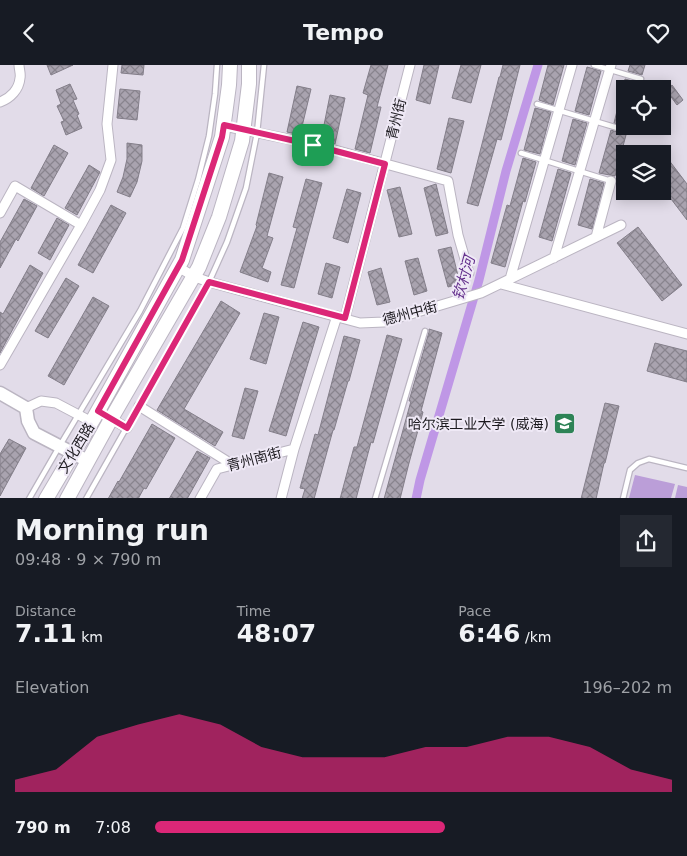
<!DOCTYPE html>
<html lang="en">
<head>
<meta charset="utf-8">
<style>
  body { margin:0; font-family:"DejaVu Sans","Noto Sans SC",sans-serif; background:#242831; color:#f1f3f6; height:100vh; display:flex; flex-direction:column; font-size:19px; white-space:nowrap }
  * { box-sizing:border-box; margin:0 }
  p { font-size:16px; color:#9ea1a6 }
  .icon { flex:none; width:28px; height:28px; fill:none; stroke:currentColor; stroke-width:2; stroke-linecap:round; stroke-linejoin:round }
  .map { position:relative; height:433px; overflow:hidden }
  .side { display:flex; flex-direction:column; background:#171b24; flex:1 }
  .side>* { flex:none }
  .fabs { position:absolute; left:616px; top:15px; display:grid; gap:10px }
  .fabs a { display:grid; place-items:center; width:55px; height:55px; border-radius:0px; background:#171b24; box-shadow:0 2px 12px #0003; font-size:25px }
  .pin { position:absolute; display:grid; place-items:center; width:42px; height:42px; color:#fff; margin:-21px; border-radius:10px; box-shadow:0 2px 8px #0006 }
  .round { display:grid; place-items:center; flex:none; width:52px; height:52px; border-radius:0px; background:#242831 }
  .summary { display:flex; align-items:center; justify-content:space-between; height:85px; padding:0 15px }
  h1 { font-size:28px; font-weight:700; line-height:38px }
  .metrics { display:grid; grid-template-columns:repeat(3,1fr); gap:8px; height:85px; padding:5px 15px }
  .metrics div { display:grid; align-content:center }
  .metrics b { font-size:25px; font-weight:700 }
  .metrics small { font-size:14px; font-weight:400 }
  .metrics p { font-size:14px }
  .chart { height:140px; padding:10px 15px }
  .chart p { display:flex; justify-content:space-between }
  .chart svg { width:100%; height:90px; margin-top:5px; fill:#db2777; opacity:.7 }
  ul { padding:0 15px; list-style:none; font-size:16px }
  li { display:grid; grid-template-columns:80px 60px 1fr; align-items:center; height:38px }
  li i { height:12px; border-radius:6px; background:#db2777 }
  header { display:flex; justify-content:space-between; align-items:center; height:65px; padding:0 15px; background:#171b24; font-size:22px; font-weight:700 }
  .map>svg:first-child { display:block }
</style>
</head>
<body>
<header><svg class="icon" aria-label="back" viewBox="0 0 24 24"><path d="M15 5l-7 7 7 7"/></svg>Tempo<svg class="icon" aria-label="heart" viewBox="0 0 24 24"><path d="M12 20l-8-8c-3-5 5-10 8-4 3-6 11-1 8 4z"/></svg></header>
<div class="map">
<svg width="687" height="434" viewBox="0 0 687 434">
  <defs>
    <pattern id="building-cross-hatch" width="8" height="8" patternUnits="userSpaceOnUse" patternTransform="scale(1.25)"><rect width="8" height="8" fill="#a9a3af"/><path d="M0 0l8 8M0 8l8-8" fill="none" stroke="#89848e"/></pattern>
  </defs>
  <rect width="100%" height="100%" fill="#e2dce9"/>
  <path fill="#bb9ed8" d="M635 410 675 419 671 433H629Z
    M678 420 687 422V433H675Z"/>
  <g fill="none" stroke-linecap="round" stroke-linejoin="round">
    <path stroke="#bf97e6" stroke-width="9" d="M416 434 420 415 479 215 506 106 538 0"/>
  </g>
  <path fill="url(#building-cross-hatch)" stroke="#837e89" d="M47 0H73L51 10Z
    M122 0H144L143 10 121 8Z
    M371 0H388L377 42H381L370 88 355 84 368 30 363 28Z
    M424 0H439L430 39 416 35Z
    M461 0H481L471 38 452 33Z
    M503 0H520L501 75 497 74 478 141 467 138 499 12H500Z
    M548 0H564L553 40 539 35Z
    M630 0H645L642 10 628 6Z
    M587 2 601 6 589 50 575 46Z
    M625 14 640 18 638 24H625V61L614 58Z
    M70 19 77 34 73 35 79 49 77 50 82 63 66 70 61 57 64 56 57 41 61 39 56 25Z
    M672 20 683 35 677 40 666 25Z
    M297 21 311 24 300 70 287 67Z
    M120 24 140 26 137 55 117 53Z
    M330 30 345 33 335 79 321 75Z
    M535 43 551 47 540 89 524 85Z
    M449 53 464 56 451 108 437 104Z
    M573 54 587 58 575 100 562 96Z
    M611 65 626 70 615 111 599 108Z
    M127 78 142 80V96L137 117 130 132 117 127 123 112 127 94Z
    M54 80 68 88 44 131 31 123Z
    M662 86 687 119V155L662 122Z
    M523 93 536 97 525 137 523 136 505 202 491 198 507 140 510 141Z
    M89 100 100 107 77 150 65 143Z
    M558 104 571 108 552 176 539 172Z
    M269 108 283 112 267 171 273 173 262 203 271 207 268 217 240 207 257 161 256 160Z
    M306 114 322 118 294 223 281 220 297 163 293 162Z
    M590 114 604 118 592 164 578 160Z
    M436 119 448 168 436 171 424 123Z
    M400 122 412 169 399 172 387 125Z
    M347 124 361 128 348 178 333 173Z
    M24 134 37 141 18 176 16 174 0 203V177Z
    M111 140 126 148 93 208 78 200Z
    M57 153 69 160 50 195 38 188Z
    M638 162 682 220 662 236 617 178Z
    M451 182 460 219 448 222 438 185Z
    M418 193 427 226 414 230 405 196Z
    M326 198 340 202 332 233 318 229Z
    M30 200 43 208 0 288V247L3 249Z
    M381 203 390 237 377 240 368 207Z
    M66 213 79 221 48 273 35 266Z
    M93 232 109 241 64 320 48 311Z
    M221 236 240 248 184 344 223 367 215 381 157 345Z
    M264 248 279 252 266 299 250 294Z
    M303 257 319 262 286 371 269 366Z
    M429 264 442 268 421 346 423 347 409 398 400 434H384L411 336H409L429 267Z
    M387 270 402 274 373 378 371 377 356 434H340L354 382H357Z
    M344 271 360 275 349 316H348L334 365H333L314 434H302L305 424 300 423 315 369 318 370Z
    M655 278 687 286V317L647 306Z
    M245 323 258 326 244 374 232 371Z
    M605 338 619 341 605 398H604L596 434H581Z
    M152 359 175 373 146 424 144 423 138 434H108L118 416 119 417Z
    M9 374 26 383 0 431V389Z
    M197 386 210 393 187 434H169Z"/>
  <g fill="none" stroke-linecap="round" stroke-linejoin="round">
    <defs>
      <path id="lane" d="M594 0 641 14
        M537 39 628 66
        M521 88 611 116
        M29 434 59 382 140 246 183 163 198 115 209 71 215 29 217 0
        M86 434 209 217 227 177 246 123 257 68 264 0
        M375 434 425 266
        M623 434 630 405 638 398 649 394 687 403"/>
      <path id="street" d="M0 37C11 33 19 24 20 13 21 9 19 4 19 0
        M224 61 313 79 448 116 458 170 469 208
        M0 148 15 121 81 160
        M596 172 611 116
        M554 193 611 0
        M178 202 195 212 209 217 360 258 384 257 481 228 621 160
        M510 214 572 0
        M501 219 687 269
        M345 253 410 0
        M0 300 81 160 100 125 111 95 107 59 113 0
        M139 341 233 400
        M26 343 41 336 56 338 92 357
        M98 346 127 363
        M200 434 217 404 294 384
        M281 434 294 384 337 251"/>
      <path id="secondary" d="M0 328 26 343 28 356 34 368 88 396"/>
      <path id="primary" d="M46 434 94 353 182 195 222 72 229 20 230 0
        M67 434 111 354 199 202 219 152 242 76 249 19V0"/>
    </defs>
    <use href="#lane" stroke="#bbb5c2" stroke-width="7"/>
    <use href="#street" stroke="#bbb5c2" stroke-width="11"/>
    <use href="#secondary" stroke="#bbb5c2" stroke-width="15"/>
    <use href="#primary" stroke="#bbb5c2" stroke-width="16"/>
    <use href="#lane" stroke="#fff" stroke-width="4.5"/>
    <use href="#street" stroke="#fff" stroke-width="9"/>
    <use href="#secondary" stroke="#fff" stroke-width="12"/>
    <use href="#primary" stroke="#fff" stroke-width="14"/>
  </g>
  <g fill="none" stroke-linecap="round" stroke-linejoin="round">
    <defs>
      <path id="route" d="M224 60 313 80 385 99 345 253 209 217 127 363 98 346 182 195 222 72Z"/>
    </defs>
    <use href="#route" stroke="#fff" stroke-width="10"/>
    <use href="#route" stroke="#db2777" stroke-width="6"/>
  </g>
  <defs>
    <symbol id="university-square" viewBox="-11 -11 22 22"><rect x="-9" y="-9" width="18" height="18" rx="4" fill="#2d8356" stroke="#efe9f6"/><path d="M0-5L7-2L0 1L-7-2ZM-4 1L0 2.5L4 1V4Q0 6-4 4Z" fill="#fff"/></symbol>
  </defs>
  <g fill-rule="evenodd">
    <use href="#university-square" x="552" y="346" width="25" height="25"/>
  </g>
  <g text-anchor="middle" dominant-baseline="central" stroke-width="4" stroke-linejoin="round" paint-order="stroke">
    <g font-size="14" fill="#1c1a1f" stroke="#efe9f6">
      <text transform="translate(396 54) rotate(-76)">青州街</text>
      <text transform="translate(410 248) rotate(-15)">德州中街</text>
      <text transform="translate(76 383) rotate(-59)">文化西路</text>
      <text transform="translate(254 394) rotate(-15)">青州南街</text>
    </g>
    <g font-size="14" fill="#1c1a1f" stroke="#efe9f6" text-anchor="end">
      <text x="549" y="359">哈尔滨工业大学 (威海)</text>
    </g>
    <g font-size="15" font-style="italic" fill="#64308c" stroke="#efe9f6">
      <text transform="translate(464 213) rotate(-74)">钦村河</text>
    </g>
  </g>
</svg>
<div class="fabs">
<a><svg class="icon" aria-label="locate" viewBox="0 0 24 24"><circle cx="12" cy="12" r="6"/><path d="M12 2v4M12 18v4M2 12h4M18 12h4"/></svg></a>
<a><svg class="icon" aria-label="layers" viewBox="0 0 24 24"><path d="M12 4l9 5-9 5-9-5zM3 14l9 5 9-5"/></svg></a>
</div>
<div class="pin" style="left:313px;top:80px;background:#1e9e55"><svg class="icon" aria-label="arrive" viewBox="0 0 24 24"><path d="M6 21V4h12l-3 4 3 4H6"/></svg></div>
</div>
<section class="side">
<div class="summary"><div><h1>Morning run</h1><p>09:48 · 9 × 790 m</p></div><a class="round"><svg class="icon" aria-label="share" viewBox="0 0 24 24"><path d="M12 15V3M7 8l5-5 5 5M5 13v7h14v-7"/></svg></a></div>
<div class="metrics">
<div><p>Distance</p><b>7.11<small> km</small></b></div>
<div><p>Time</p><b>48:07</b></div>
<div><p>Pace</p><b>6:46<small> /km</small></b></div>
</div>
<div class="chart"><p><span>Elevation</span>196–202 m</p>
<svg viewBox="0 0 160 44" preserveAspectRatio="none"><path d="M0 44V38L10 33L20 17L30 11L40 6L50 11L60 22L70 27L80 27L90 27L100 22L110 22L120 17L130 17L140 22L150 33L160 38V44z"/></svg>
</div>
<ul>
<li><b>790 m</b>7:08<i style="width:56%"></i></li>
</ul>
</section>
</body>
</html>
